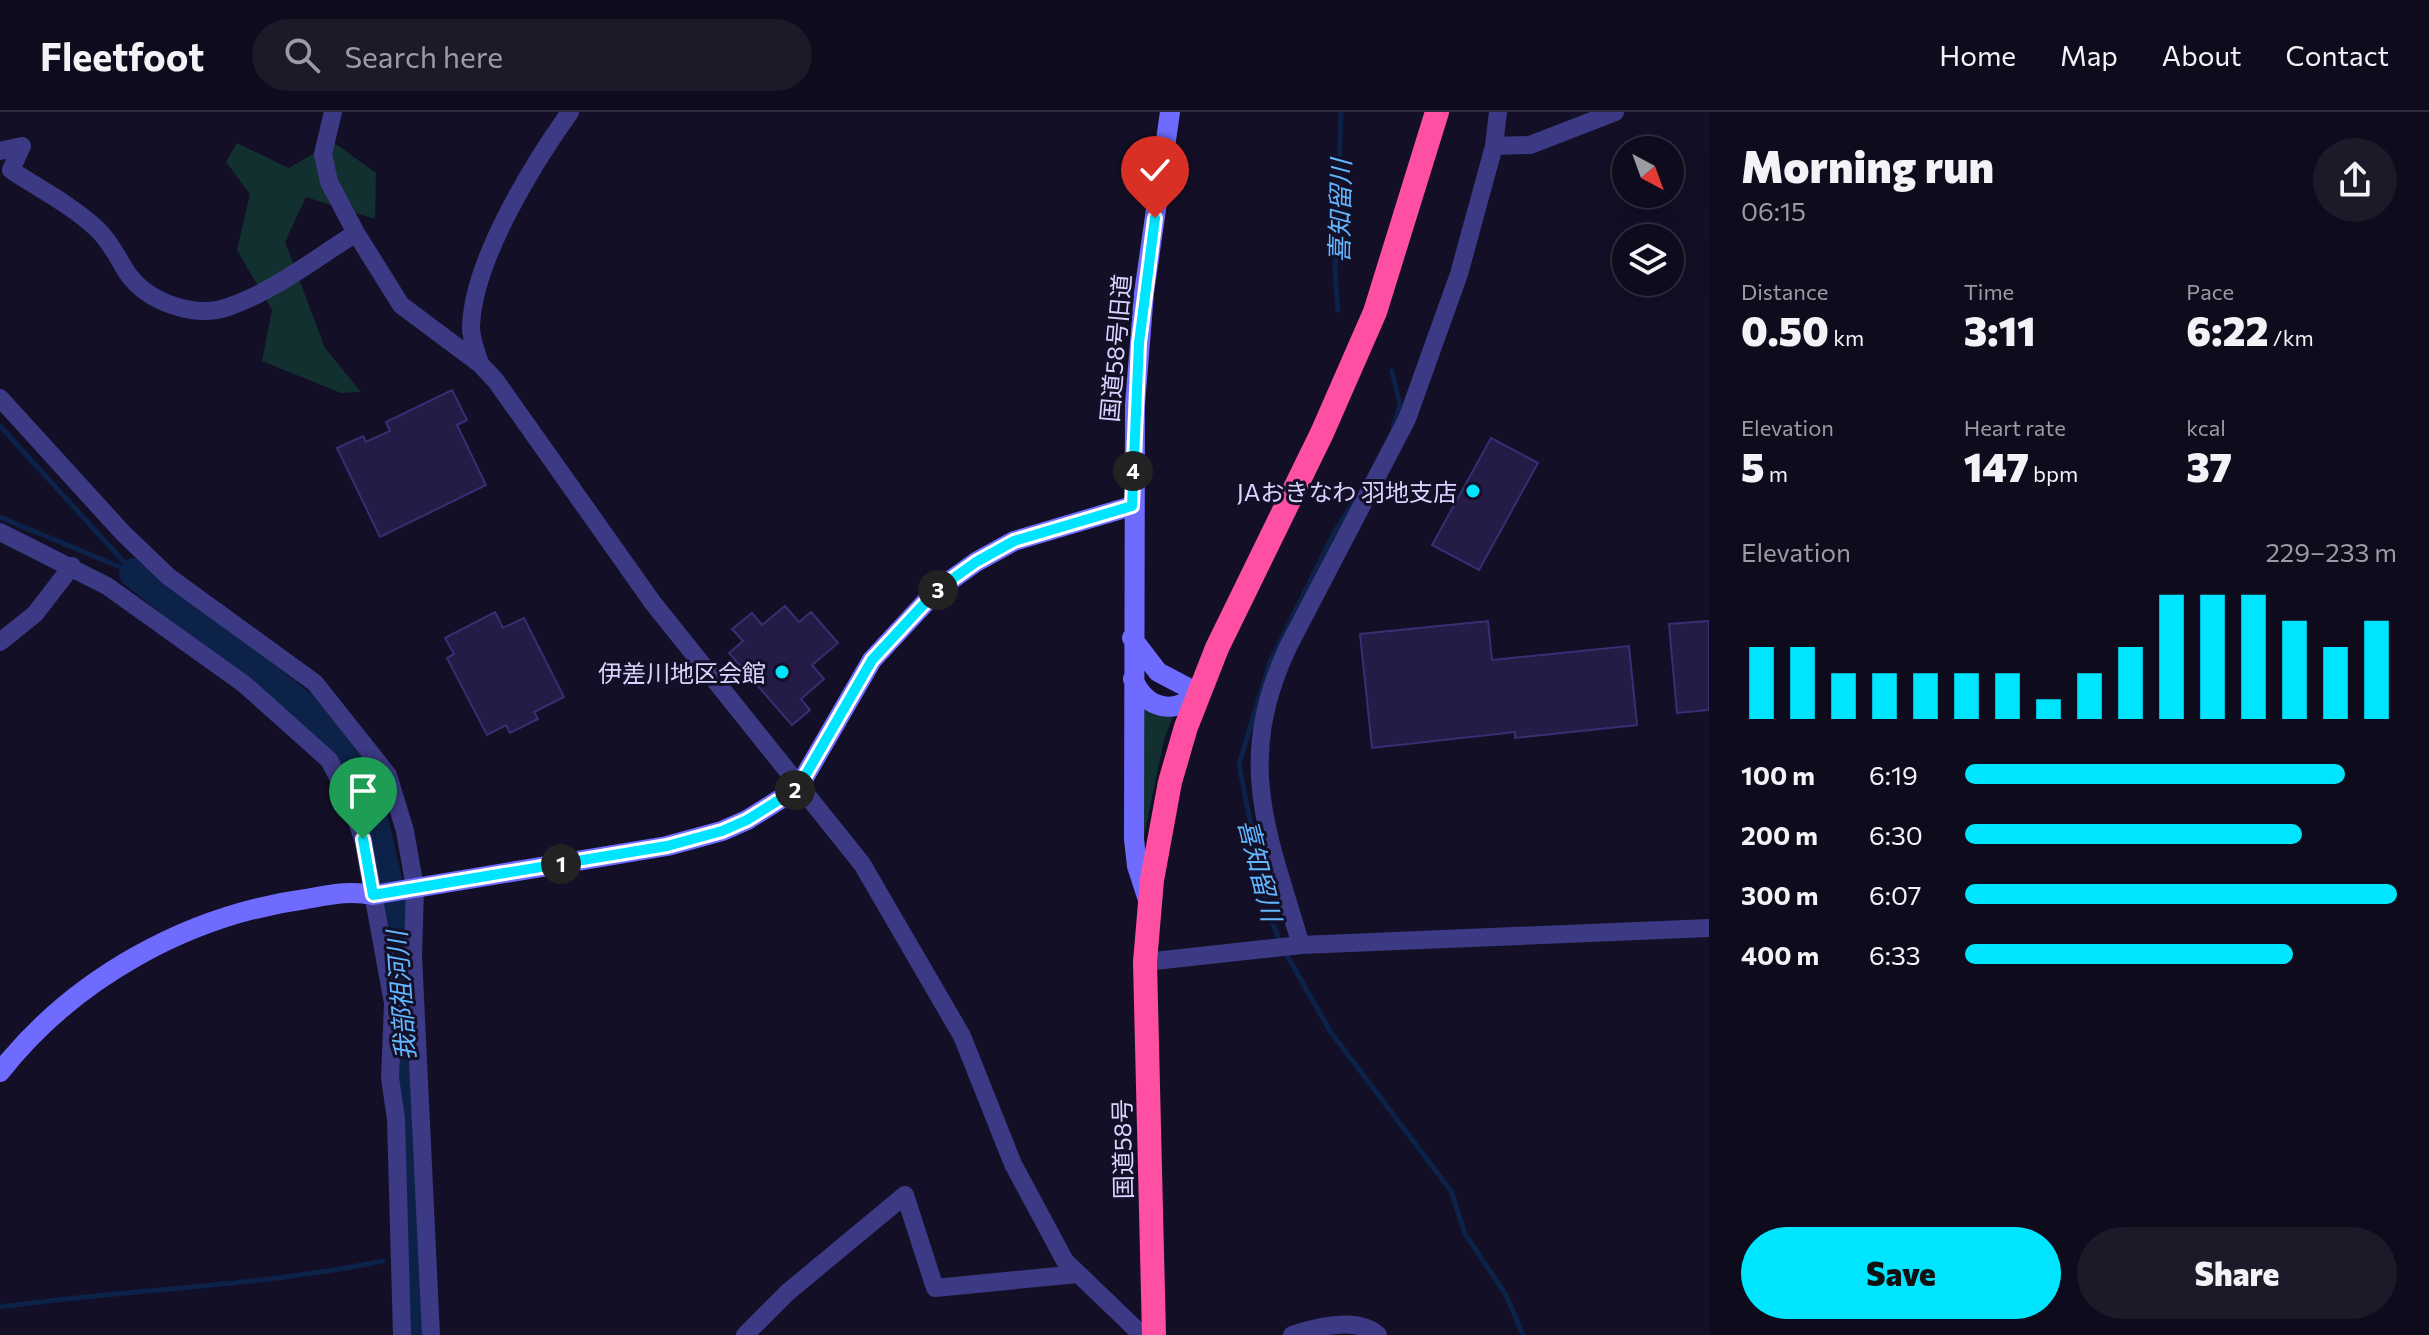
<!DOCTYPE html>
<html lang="en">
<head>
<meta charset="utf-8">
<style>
  body { margin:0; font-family:Commissioner,"Noto Sans JP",sans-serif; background:#1c1929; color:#f1f3f6; height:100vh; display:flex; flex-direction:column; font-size:30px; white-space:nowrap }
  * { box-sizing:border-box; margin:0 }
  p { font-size:26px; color:#9b9ba3 }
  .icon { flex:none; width:44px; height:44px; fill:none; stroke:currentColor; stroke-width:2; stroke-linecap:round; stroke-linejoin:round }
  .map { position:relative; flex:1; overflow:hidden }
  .sheet { display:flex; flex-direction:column; background:#0e0b1c; width:720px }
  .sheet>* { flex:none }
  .needle { width:52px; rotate:139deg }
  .tools { position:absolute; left:1612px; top:24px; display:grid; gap:16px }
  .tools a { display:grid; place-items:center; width:72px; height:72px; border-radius:50%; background:#0e0b1c; box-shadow:0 8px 32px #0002,0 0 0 2px #2e2b3b; font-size:40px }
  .pin { position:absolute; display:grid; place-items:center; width:68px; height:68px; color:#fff; margin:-82px -34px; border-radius:50% 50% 50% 0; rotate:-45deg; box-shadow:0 0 8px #0007 }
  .pin .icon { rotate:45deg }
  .km { position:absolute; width:40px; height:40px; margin:-20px; border-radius:50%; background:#222; color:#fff; font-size:22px; line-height:40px; text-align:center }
  .round { display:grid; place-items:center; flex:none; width:84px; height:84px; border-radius:42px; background:#1c1929 }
  .head { display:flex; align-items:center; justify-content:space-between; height:136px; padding:0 32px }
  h1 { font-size:44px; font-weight:800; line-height:60px }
  .stats { display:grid; grid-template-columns:repeat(3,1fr); gap:12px; height:136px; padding:8px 32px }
  .stats div { display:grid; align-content:center }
  .stats b { font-size:40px; font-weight:800 }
  .stats small { font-size:22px; font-weight:400 }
  .stats p { font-size:22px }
  .chart { height:224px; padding:16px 32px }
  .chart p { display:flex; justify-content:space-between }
  .chart svg { width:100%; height:144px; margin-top:8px; stroke:#00e5ff; stroke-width:6 }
  .action { display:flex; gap:16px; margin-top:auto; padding:16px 32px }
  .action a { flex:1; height:92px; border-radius:48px; background:#00e5ff; color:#111; font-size:32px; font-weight:800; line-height:92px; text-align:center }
  .action a+a { background:#1c1929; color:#f1f3f6 }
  ul { padding:0 32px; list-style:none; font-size:26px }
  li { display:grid; grid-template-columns:128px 96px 1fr; align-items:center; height:60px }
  li i { height:20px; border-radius:10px; background:#00e5ff }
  header { display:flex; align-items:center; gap:48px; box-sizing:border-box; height:112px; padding:0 40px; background:#0e0b1c; border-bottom:2px solid #2e2b3b }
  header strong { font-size:38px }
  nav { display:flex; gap:44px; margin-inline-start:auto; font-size:28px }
  .search { width:560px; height:72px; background:#1c1929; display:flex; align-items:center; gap:20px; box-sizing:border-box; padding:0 28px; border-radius:44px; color:#9b9ba3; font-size:30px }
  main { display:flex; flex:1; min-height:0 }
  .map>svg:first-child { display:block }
</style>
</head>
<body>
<header>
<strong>Fleetfoot</strong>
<div class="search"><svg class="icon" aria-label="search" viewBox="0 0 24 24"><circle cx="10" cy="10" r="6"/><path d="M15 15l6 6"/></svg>Search here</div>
<nav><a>Home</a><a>Map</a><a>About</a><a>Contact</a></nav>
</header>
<main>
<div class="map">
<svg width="1709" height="1223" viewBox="0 0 1709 1223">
  <rect width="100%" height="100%" fill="#130f26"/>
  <path fill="#12302f" d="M333 30 376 61 375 107 306 85 285 130 325 236 361 280 341 281 262 249 272 198 237 138 250 82 226 50 237 31 289 56Z
    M1137 589 1152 602 1173 604 1164 628 1144 724Z"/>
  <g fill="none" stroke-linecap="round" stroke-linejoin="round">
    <path stroke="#0c2248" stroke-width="5" d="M1338 198 1335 160 1341 0
      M1392 259 1400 293 1393 316
      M0 314 134 461
      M0 405 132 460
      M1281 831 1267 798 1239 652 1270 550 1335 419 1355 388
      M1285 840 1330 919 1451 1079 1465 1122 1506 1183 1523 1223
      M412 1142H413
      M0 1195C127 1177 257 1175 383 1149"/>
    <path stroke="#0c2248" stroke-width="30" d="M134 461 319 607 365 672 392 789 401 868 418 1223"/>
  </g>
  <path fill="#241b47" stroke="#3b2d73" stroke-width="2" d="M452 278 467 308 457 313 486 373 380 425 337 336 363 324 366 330 390 319 386 310Z
    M1491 326 1538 351 1479 458 1432 433Z
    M785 494 799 510 811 500 838 531 812 553 824 567 801 587 810 598 792 613 729 541 743 529 732 517 752 501 762 513Z
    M495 500 503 516 524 506 564 585 534 600 538 607 510 621 506 613 487 623 447 546 454 542 445 526Z
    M1488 509 1492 548 1629 534 1637 613 1515 626V620L1372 636 1360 522Z
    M1709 509V598L1677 601 1669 512Z"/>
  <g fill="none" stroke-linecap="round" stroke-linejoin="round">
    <path stroke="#3d3a85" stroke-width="18" d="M333 0 323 42 329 70 356 121 401 193 480 252 496 269 653 491 862 752 962 924 1013 1052 1065 1149 1142 1223
      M1494 34 1530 33 1615 0
      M0 39 22 34 11 58C38 76 73 94 97 117 111 130 118 147 128 162 148 190 195 207 228 195 273 180 316 146 356 121
      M480 252C477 241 471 227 471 216 472 150 533 52 570 0
      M0 286 123 421 169 465 315 571 388 663 405 719 415 776 413 843 431 1223
      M0 420 107 474 244 572 329 648 349 686 363 727 393 891 390 966 396 1007 402 1223
      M0 530 35 502 72 454
      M1301 833C1267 719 1234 649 1289 533L1407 307 1459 162 1494 34 1498 0
      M1145 850 1301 833 1709 816
      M745 1223 788 1180 905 1083 935 1176 1078 1162
      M1292 1223C1316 1215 1357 1204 1378 1223"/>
    <path stroke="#6f6bff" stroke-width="20" d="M1132 526 1158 560 1198 581C1174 604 1146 597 1133 567
      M1148 788 1137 754 1134 727 1135 292 1144 181 1170 0
      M0 960C74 866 188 803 306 787 329 783 350 778 373 783L667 734 722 719 747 708 798 676 872 548 937 478 976 450 1014 429 1132 394"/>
    <path stroke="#ff4fa3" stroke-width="24" d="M1154 1223 1145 850 1152 768 1170 670 1186 615 1217 536 1322 321 1375 200 1437 0"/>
  </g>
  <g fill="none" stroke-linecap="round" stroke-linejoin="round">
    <defs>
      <path id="route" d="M363 727 373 783 667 734 722 719 747 708 798 676 872 548 937 478 976 450 1014 429 1132 394 1139 231 1155 106"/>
    </defs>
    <use href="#route" stroke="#fff" stroke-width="16"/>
    <use href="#route" stroke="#00e5ff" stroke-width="10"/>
  </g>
  <g fill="#00e5ff" stroke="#130f26" stroke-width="3">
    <circle cx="1473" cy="379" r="8"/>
    <circle cx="782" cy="560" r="8"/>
  </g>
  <g text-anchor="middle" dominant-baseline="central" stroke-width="6" stroke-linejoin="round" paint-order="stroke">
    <g font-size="24" fill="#d9d4ff" stroke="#130f26">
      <text transform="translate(1115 236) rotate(-85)">国道58号旧道</text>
      <text transform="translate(1122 1037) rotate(-91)">国道58号</text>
    </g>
    <g font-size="24" fill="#d9d4ff" stroke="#130f26" text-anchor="end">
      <text x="1457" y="379">JAおきなわ 羽地支店</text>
      <text x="766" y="560">伊差川地区会館</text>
    </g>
    <g font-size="26" font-style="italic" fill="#62b6ff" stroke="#130f26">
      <text transform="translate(1339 99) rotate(-89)">喜知留川</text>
      <text transform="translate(1261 758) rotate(76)">喜知留川</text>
      <text transform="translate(400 884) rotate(-94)">我部祖河川</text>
    </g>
  </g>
</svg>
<div class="tools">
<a><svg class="needle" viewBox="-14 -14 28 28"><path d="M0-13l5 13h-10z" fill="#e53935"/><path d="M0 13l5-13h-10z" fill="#9b9ba3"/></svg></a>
<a><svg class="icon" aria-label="layers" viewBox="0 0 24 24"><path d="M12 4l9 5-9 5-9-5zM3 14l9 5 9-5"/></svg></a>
</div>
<div class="pin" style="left:363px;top:727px;background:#1e9e55"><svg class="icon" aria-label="arrive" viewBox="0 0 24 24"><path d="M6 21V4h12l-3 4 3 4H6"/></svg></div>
<div class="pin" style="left:1155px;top:106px;background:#d93025"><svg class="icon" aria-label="check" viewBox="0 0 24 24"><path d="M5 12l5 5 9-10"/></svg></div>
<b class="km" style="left:561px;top:752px">1</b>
<b class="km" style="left:795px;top:678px">2</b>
<b class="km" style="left:938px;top:478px">3</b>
<b class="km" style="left:1133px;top:359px">4</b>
</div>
<section class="sheet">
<div class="head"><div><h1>Morning run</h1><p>06:15</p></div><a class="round"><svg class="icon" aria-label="share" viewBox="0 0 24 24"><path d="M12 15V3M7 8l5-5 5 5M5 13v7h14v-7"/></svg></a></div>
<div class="stats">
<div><p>Distance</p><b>0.50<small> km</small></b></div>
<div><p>Time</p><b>3:11</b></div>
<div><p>Pace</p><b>6:22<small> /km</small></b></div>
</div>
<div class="stats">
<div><p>Elevation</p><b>5<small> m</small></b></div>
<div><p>Heart rate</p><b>147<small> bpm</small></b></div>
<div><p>kcal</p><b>37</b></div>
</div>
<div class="chart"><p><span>Elevation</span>229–233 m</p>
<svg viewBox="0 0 160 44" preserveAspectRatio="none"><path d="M5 44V22M15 44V22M25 44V30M35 44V30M45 44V30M55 44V30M65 44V30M75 44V38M85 44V30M95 44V22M105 44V6M115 44V6M125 44V6M135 44V14M145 44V22M155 44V14"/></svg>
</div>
<ul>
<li><b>100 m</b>6:19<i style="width:88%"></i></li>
<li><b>200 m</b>6:30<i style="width:78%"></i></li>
<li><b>300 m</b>6:07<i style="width:100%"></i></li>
<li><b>400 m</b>6:33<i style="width:76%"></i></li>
</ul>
<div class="action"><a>Save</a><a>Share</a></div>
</section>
</main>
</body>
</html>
